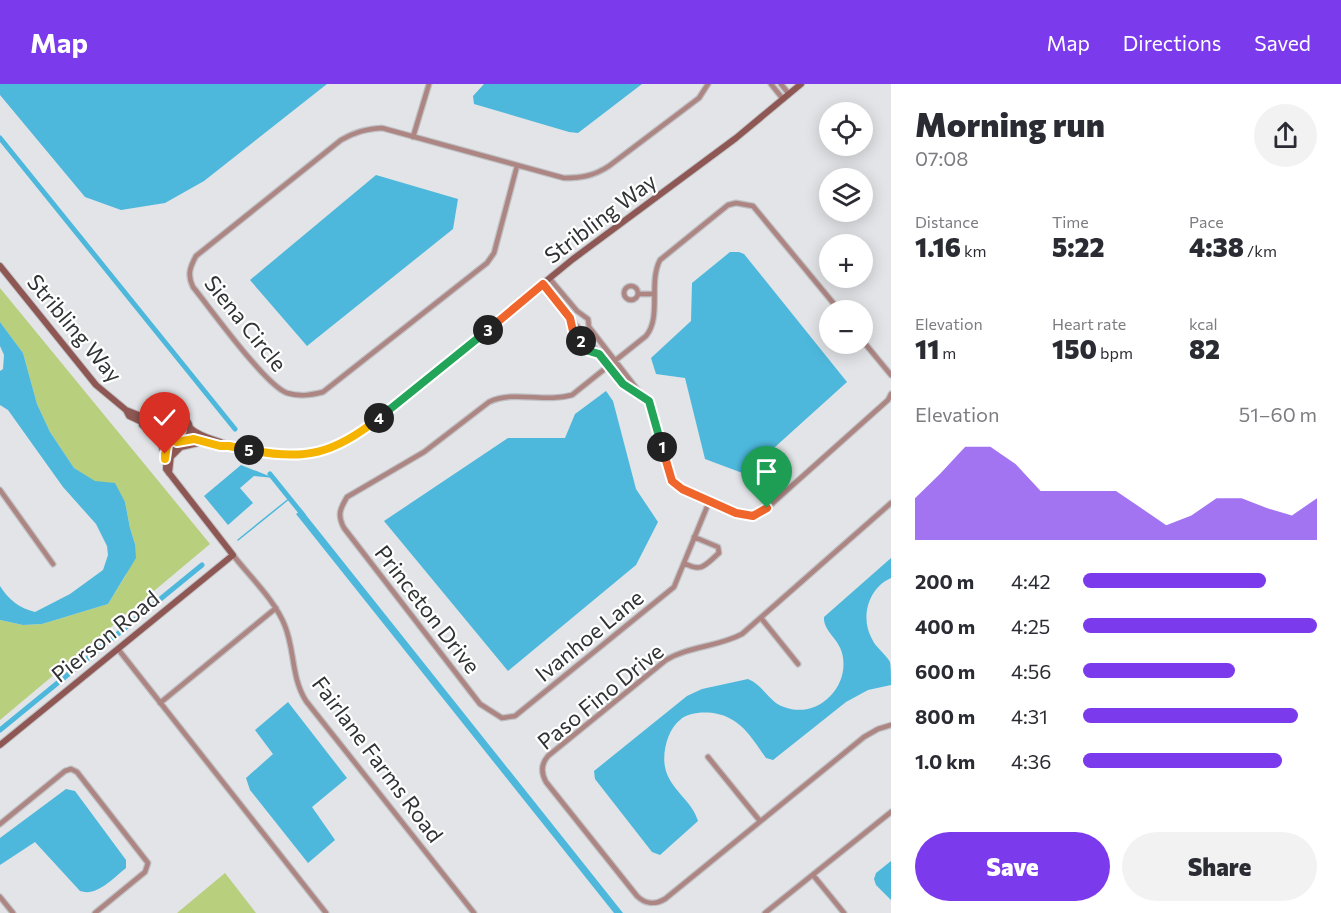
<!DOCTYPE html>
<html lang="en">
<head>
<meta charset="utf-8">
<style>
  body { margin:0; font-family:Commissioner,sans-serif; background:#f2f2f3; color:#2b2b33; height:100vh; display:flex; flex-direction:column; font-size:22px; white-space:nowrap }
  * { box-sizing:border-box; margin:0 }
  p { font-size:20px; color:#7c7c81 }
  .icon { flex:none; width:33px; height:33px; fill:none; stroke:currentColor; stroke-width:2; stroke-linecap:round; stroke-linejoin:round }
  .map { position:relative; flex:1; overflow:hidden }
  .details { display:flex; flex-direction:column; background:#fff; width:450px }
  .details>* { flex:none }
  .buttons { position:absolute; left:819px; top:18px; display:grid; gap:12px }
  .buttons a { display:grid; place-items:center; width:54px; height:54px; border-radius:50%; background:#fff; box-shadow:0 3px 15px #0003; font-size:30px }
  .pin { position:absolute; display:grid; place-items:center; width:51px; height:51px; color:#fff; margin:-62px -26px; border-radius:50% 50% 50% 0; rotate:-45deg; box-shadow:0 0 6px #0007 }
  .pin .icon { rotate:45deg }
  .km { position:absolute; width:30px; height:30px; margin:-15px; border-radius:50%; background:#222; color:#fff; font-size:16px; line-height:30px; text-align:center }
  .round { display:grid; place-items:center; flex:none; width:63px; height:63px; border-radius:32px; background:#f2f2f3 }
  .overview { display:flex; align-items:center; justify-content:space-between; height:102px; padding:0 24px }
  h1 { font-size:33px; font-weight:800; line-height:45px }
  .metrics { display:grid; grid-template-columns:repeat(3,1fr); gap:9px; height:102px; padding:6px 24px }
  .metrics div { display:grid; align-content:center }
  .metrics b { font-size:26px; font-weight:800 }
  .metrics small { font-size:16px; font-weight:400 }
  .metrics p { font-size:16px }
  .chart { height:168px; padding:12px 24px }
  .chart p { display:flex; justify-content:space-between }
  .chart svg { width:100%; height:108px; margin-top:6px; fill:#7c3aed; opacity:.7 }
  .primary-button { display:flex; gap:12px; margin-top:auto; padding:12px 24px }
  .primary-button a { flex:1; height:69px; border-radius:36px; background:#7c3aed; color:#fff; font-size:24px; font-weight:800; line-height:69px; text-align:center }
  .primary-button a+a { background:#f2f2f3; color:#2b2b33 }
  ul { padding:0 24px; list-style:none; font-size:20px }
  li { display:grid; grid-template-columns:96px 72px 1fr; align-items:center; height:45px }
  li i { height:15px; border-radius:8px; background:#7c3aed }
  header { display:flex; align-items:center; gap:36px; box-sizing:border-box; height:84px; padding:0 30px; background:#7c3aed; color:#fff }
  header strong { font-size:28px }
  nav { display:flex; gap:33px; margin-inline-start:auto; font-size:21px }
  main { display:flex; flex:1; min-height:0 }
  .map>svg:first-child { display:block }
</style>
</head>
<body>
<header>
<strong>Map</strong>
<nav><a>Map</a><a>Directions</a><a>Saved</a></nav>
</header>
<main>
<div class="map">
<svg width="891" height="829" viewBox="0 0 891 829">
  <rect width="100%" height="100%" fill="#e2e4e7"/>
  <path fill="#b8cf7e" d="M0 204 210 460 0 636V536L23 541 42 540 108 520 126 491 135 460 130 444 125 418 74 384 50 348 37 320 23 269 0 238Z
    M225 789 256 829H177Z"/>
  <path fill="#4db8dc" d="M0 0H327L204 97 165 119 121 126 85 113 0 11Z
    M484 0H642L578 49 569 48 474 20 473 12Z
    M376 91 458 115 453 145 307 262 250 196Z
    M730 168H739L744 170 847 298 745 390 705 375 685 294 656 290 651 274 691 237 692 199Z
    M0 238 23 269 37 320 50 348 74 384 95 397 115 399 125 418 130 444 135 460 136 474 108 520 42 540 23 541 0 536V502C9 516 19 524 35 528L70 510 103 486 108 471 107 462 96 440 63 403 8 326 0 321V287L3 285 4 271 0 262Z
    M606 307 613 317 636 405 658 438 636 481 508 587 384 437 508 354H565L575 330Z
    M241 381 274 394 254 392 240 404 253 419 228 441 204 412Z
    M302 426 623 829H614L296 430Z
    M891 474V494C868 504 860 534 872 555 876 564 885 569 890 578 891 583 891 594 891 601L868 606 846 618 773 676 766 674C756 660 745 641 729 634 716 627 691 626 680 636 668 645 662 668 665 683 669 705 692 716 698 737L660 771 652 768 595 695 594 687 687 612 702 605 748 595C763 601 769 618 784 623 818 636 851 602 842 569 839 555 823 547 824 533Z
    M288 618 347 694 312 723 335 756 308 779 250 706 246 694 273 670 255 646Z
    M66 705 75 707 126 776V784C113 794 97 813 80 807L35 758 0 781V754Z
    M891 777V816L876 801 874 795 876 789Z"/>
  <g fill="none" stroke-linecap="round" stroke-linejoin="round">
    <path stroke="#4db8dc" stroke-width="1.5" d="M238 456 290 414"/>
    <path stroke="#4db8dc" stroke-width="5" d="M0 54 235 345
      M270 390 303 431
      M0 646 202 481"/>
    <defs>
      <path id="street" d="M771 0 783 15
        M781 0 789 10
        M413 53 429 0
        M517 82 494 169 487 179 323 308C311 311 300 313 287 309 265 301 211 225 193 203 187 191 190 183 196 172L341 56C355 48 366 45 382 44L564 94C581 94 594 92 609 82L699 14 708 0
        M550 195 577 227 588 235 589 243 640 309
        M543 200 574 238
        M624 209a7 7 0 1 1 14 0a7 7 0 1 1-14 0Z
        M638 210H654
        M570 234C572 249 583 264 598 270
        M577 242 623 300 649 317C658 342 659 371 671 394 678 409 734 431 750 431 756 431 762 427 767 424L888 316 891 310
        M862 256 891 291
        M0 406 53 480
        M709 418 674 503 515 632 502 634 480 620 344 444C337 431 340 425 347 413L424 368 489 318C514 306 545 319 572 311L646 252C662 233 648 199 660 176L728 121 736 119 753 122 839 226
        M891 419 742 550C718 563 689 562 666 576L548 672C541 680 541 689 546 698L637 812C645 820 655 821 665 815L864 653 878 645 891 641
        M233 471C250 493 275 516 285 542 295 567 291 593 306 617L474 829
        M684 479C702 489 705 481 719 469L718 463 694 453
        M761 534 798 580
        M118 565 326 829
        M160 619 276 524
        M708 673 760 737
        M0 740 65 687 71 685 77 688 148 779 145 788 95 829
        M813 791 844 829
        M0 813 13 829
        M765 829 891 728"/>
      <path id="secondary" d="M0 182 96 301 126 326 129 332 165 349
        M126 326 151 336H168
        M164 345a13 13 0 1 1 26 0a13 13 0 1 1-26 0Z
        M142 341 160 357 165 373
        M189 343C199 352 210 354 223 359 270 377 313 376 358 351L573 175 736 54 801 0
        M184 355 200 356 217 361
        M170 374 181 363 203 358
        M169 389 171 371 179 358
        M0 661 233 471 166 385 168 354"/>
    </defs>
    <use href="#street" stroke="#bfc0c3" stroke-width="7"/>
    <use href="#secondary" stroke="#bfc0c3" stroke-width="8"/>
    <use href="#street" stroke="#ad8582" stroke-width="4.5"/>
    <use href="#secondary" stroke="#8f5753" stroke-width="6"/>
  </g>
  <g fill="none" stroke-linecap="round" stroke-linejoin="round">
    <defs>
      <path id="split-1" d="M662 363 672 397 682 405 736 429 753 432 767 424"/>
      <path id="split-2" d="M581 257 589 267 599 270 623 300 649 317 662 363"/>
      <path id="split-3" d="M488 246 543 200 570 234 573 247 581 257"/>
      <path id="split-4" d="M379 334 488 246"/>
      <path id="split-5" d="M249 366C305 377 334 370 379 334"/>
      <path id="split-6" d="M165 370V375L168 354 177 358 194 355 220 362H229L249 366"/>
    </defs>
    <use href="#split-1" stroke="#fff" stroke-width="12"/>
    <use href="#split-2" stroke="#fff" stroke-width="12"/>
    <use href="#split-3" stroke="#fff" stroke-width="12"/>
    <use href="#split-4" stroke="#fff" stroke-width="12"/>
    <use href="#split-5" stroke="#fff" stroke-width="12"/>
    <use href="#split-6" stroke="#fff" stroke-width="12"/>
    <use href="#split-1" stroke="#f0652b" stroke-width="8"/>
    <use href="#split-2" stroke="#22a559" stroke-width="8"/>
    <use href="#split-3" stroke="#f0652b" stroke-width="8"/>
    <use href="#split-4" stroke="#22a559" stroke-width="8"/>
    <use href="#split-5" stroke="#f5b400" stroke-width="8"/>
    <use href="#split-6" stroke="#f5b400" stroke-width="8"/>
  </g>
  <g text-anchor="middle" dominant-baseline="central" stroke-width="4.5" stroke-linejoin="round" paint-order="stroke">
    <g font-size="22" fill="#313233" stroke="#fff">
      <text transform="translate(600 134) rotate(-37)">Stribling Way</text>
      <text transform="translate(246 239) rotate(51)">Siena Circle</text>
      <text transform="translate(75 244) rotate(50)">Stribling Way</text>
      <text transform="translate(428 525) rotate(52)">Princeton Drive</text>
      <text transform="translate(589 551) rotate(-39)">Ivanhoe Lane</text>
      <text transform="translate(105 552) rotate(-39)">Pierson Road</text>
      <text transform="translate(600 612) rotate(-39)">Paso Fino Drive</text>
      <text transform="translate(378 675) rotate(53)">Fairlane Farms Road</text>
    </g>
  </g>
</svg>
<div class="buttons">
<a><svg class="icon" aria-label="locate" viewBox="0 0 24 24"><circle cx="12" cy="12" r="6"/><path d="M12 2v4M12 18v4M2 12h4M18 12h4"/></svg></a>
<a><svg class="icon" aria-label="layers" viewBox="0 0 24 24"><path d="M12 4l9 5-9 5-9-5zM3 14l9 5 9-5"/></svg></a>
<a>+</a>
<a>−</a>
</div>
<div class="pin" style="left:767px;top:424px;background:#1e9e55"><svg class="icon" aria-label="arrive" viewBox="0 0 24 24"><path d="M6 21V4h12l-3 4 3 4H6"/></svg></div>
<div class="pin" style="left:165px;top:370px;background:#d93025"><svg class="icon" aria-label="check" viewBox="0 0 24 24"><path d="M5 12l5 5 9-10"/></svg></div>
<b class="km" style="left:662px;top:363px">1</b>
<b class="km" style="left:581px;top:257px">2</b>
<b class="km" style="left:488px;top:246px">3</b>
<b class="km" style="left:379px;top:334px">4</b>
<b class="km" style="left:249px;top:366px">5</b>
</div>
<section class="details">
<div class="overview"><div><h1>Morning run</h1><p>07:08</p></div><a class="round"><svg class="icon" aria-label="share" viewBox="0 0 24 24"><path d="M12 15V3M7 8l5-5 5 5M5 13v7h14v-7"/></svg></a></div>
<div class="metrics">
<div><p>Distance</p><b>1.16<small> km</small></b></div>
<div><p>Time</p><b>5:22</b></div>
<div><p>Pace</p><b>4:38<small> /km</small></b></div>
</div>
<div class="metrics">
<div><p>Elevation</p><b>11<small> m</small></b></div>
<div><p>Heart rate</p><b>150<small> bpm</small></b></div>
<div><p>kcal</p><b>82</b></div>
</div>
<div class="chart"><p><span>Elevation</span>51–60 m</p>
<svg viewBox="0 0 160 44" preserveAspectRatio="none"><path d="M0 44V27L10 17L20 6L30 6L40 13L50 24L60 24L70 24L80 24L90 31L100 38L110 34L120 27L130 27L140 31L150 34L160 27V44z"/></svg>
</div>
<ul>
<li><b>200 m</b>4:42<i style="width:78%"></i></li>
<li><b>400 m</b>4:25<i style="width:100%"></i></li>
<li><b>600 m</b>4:56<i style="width:65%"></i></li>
<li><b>800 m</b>4:31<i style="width:92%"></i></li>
<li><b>1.0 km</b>4:36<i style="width:85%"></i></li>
</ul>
<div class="primary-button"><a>Save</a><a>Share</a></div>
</section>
</main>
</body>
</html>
